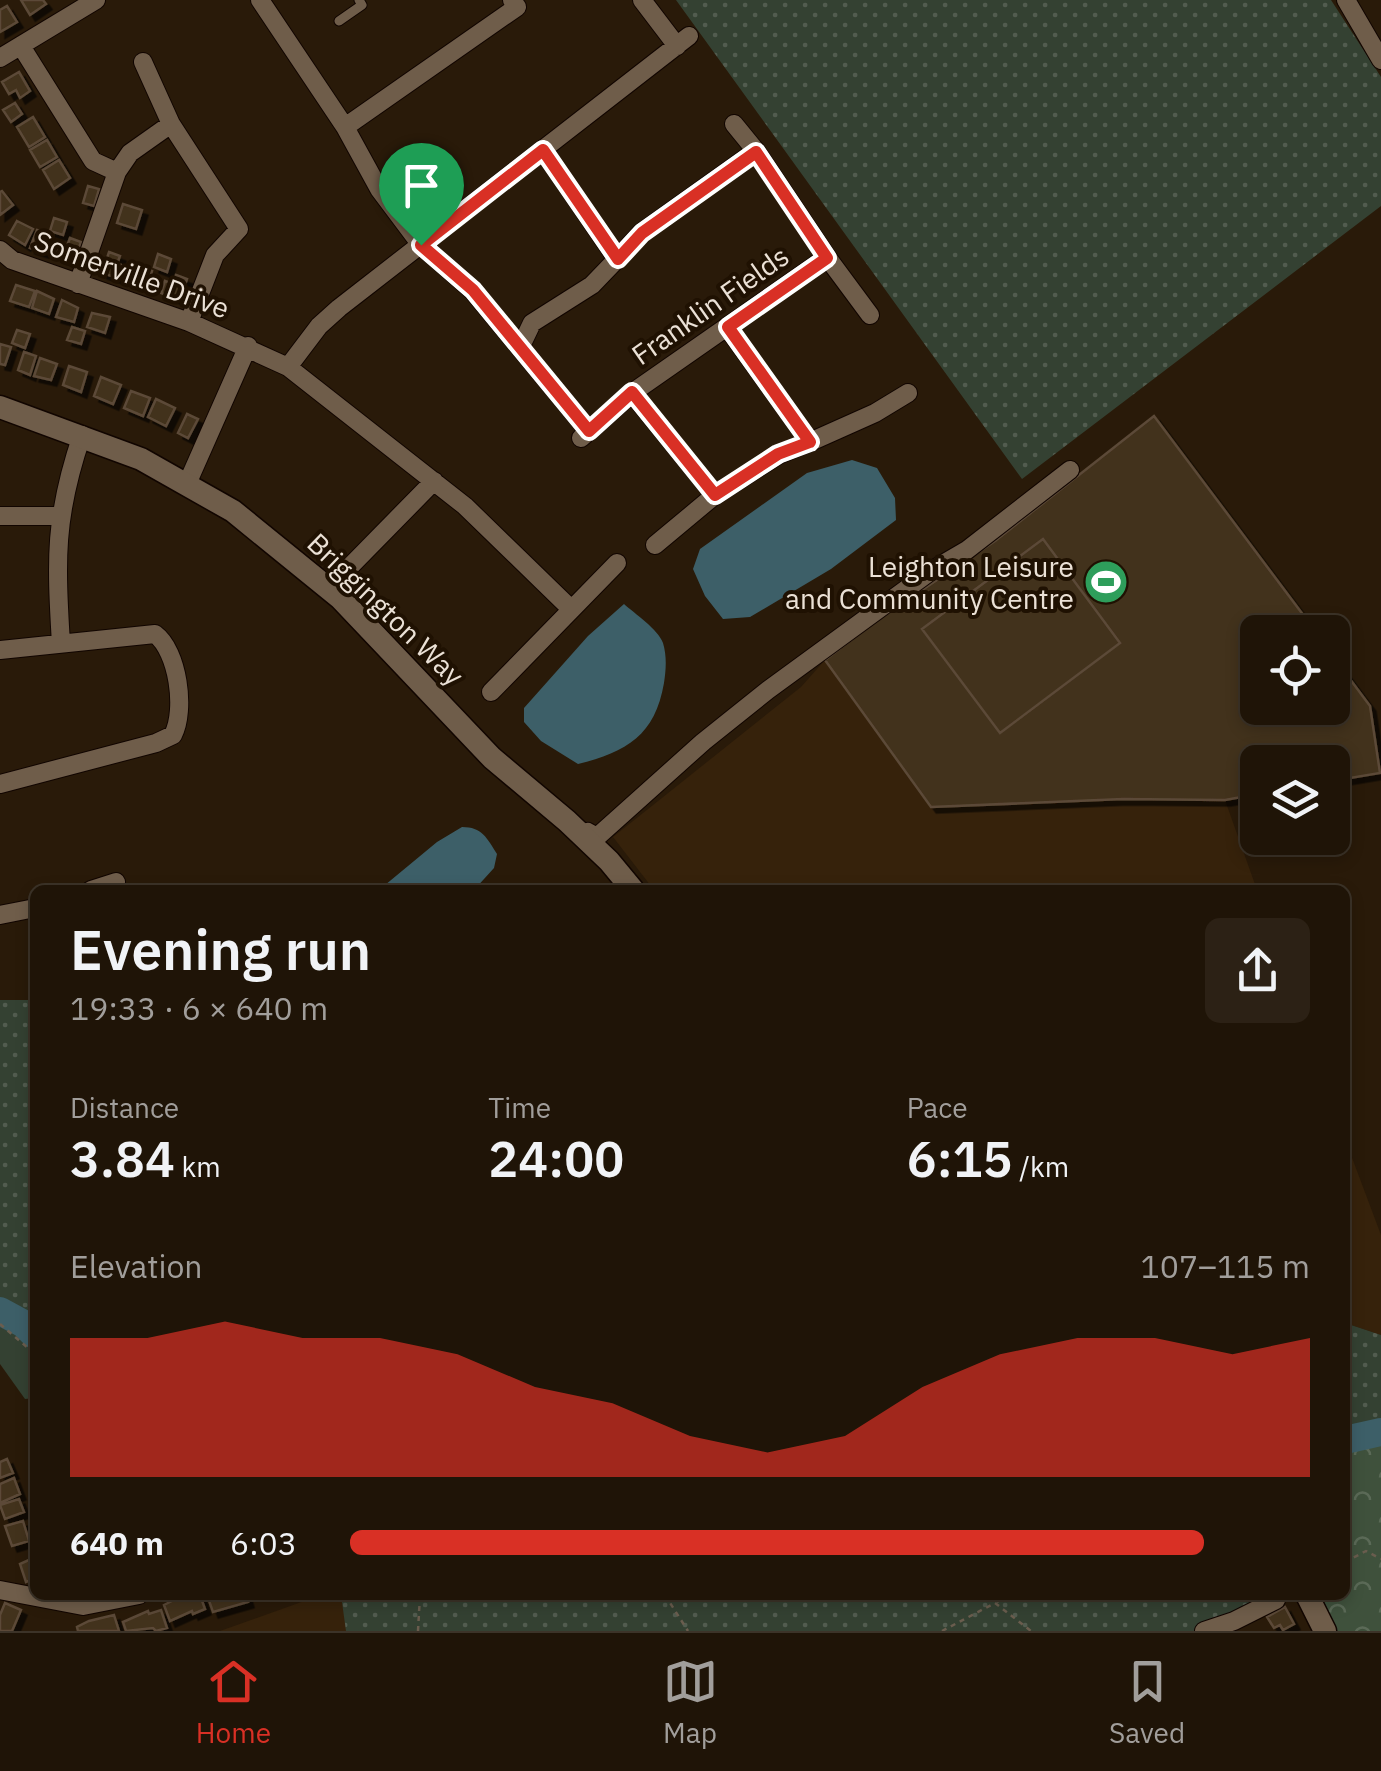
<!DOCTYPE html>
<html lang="en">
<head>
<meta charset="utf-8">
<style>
  body { margin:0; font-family:"IBM Plex Sans",sans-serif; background:#2c2115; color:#f1f3f6; height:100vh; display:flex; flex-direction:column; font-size:38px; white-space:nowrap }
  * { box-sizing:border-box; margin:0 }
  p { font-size:32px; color:#a19e9b }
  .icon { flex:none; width:55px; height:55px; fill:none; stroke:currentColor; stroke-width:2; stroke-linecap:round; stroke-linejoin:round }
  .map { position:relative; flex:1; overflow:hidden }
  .sheet { position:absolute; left:30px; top:885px; width:1320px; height:715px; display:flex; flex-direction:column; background:#1f1407; border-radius:15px; box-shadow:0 5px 15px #0003,0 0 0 2px #3c3328 }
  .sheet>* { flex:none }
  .fabs { position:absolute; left:1240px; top:615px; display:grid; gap:20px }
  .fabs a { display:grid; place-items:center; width:110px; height:110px; border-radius:15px; background:#1f1407; box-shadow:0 5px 15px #0003,0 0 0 2px #3c3328; font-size:50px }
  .pin { position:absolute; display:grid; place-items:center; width:85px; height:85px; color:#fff; margin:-102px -42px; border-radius:50% 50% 50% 0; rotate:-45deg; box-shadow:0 0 10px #0007 }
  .pin .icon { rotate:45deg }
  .round { display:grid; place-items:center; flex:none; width:105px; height:105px; border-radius:15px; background:#2c2115 }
  .overview { display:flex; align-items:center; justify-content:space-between; height:170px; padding:0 40px }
  h1 { font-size:55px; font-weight:600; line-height:75px }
  .metrics { display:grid; grid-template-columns:repeat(3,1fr); gap:15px; height:170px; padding:10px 40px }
  .metrics div { display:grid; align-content:center }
  .metrics b { font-size:50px; font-weight:600 }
  .metrics small { font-size:28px; font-weight:400 }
  .metrics p { font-size:28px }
  .chart { height:280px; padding:20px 40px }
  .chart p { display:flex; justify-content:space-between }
  .chart svg { width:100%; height:180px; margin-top:10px; fill:#d93025; opacity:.7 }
  ul { padding:0 40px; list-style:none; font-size:32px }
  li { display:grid; grid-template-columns:160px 120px 1fr; align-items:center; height:75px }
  li i { height:25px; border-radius:12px; background:#d93025 }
  .tabs { display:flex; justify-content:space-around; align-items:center; height:140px; border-top:2px solid #3c3328; background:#1f1407; font-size:28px; color:#a19e9b }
  .tabs a { display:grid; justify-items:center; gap:5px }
  .tabs .active { color:#d93025 }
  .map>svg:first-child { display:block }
</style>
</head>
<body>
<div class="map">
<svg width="1381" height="1631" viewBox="0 0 1381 1631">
  <defs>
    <pattern id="forest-crowns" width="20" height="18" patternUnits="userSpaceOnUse" patternTransform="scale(2.5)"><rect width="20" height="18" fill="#3f513c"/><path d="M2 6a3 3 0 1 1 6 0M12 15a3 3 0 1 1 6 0" fill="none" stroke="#5b6a57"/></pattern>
    <pattern id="park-dots" width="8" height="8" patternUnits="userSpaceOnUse" patternTransform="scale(2.5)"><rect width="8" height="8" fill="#344132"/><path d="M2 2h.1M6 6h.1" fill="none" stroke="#525c4f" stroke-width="1.8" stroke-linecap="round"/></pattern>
    <filter id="shadow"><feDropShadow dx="5.5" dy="5.5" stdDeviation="0" flood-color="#0009"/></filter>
  </defs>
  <rect width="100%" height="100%" fill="#291a09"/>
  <path fill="#36220b" d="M825 660 931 807 1123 799 1225 800 1257 890H654L613 837 801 687Z
    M1345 1139 1381 1235V1335L1345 1323Z
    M321 1595H341L347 1631H220Z"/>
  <path fill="#344132" d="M0 1317 20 1327 35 1341V1398L25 1399 0 1364Z"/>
  <path fill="url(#forest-crowns)" d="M1381 1436V1631H1337L1321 1595H1345V1449Z"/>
  <path fill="url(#park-dots)" d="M676 0H1331L1381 77V206L1022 479Z
    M0 1000H35V1335L23 1324 0 1311Z
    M1345 1323 1381 1335V1436L1345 1449Z
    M341 1595H1286L1203 1631H346Z"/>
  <path fill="#3d5f68" d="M852 460 877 468 895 498 896 520 831 569 750 617 723 619 705 596 693 569 700 549 807 473Z
    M624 604C635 614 658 629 663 643 667 656 666 670 664 683 655 735 627 752 578 764L541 741 524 722V708L588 636Z
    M462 827C482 827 487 838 497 854L494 868 474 890H379L437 842Z"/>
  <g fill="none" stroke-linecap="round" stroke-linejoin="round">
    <path stroke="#3d5f68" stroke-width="28" d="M0 1311 24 1324 35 1335
      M1345 1440 1381 1432"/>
  </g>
  <path fill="#42301c" stroke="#5b4a37" stroke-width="2.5" filter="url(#shadow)" d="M21 0H43L46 4 30 15Z
    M7 6 17 22 0 32V10Z
    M19 72 30 91 20 98 16 90 9 94 2 82Z
    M15 103 22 114 11 122 3 110Z
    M33 117 45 137 29 147 17 127Z
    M47 140 57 157 40 167 30 150Z
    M59 160 70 178 54 189 43 170Z
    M88 186 99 189 94 206 83 203Z
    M2 191 13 205 0 215V192Z
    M123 204 142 210 136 229 117 223Z
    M54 218 67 222 63 235 50 231Z
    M17 221 33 229 25 245 9 235Z
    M37 230 49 234 43 252 30 248Z
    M70 238 81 242 74 263 56 256 60 244 67 246Z
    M109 252 120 256 117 264 125 266 121 279 102 273Z
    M158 254 171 259 167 272 154 267Z
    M135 265 152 271 147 287 129 282Z
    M176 275 187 279 180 300 161 293 165 281 173 284Z
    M16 285 35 291 29 307 10 301Z
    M37 291 54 299 49 314 32 308Z
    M62 300 78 308 74 322 56 317Z
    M92 313 110 317 105 333 87 327Z
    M72 327 85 331 81 344 67 340Z
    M17 330 30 334 25 348 12 343Z
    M0 344 11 347 5 365 0 364Z
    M24 352 36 356 30 375 18 370Z
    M40 358 57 364 51 380 34 376Z
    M69 366 87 372 81 392 63 385Z
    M101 377 121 385 113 404 94 396Z
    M131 391 150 398 143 416 124 408Z
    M156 399 175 408 166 426 148 417Z
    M187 414 198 419 188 438 178 433Z
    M1154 416 1316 632H1258V708H1332V655L1370 706 1380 773 1332 781V762H1258V794L1225 800 1123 799 931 807 825 660 873 623 995 541Z
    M1043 539 1120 643 1000 733 922 629Z
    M7 1459 13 1473 0 1478V1462Z
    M14 1478 20 1494 0 1503V1484Z
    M19 1499 24 1512 5 1519 0 1505Z
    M23 1521 29 1541 12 1546 5 1526Z
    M31 1559 35 1578 26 1582 20 1564Z
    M184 1595H200L205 1609 193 1614 192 1611 170 1621 164 1605Z
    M207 1595H246L248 1602 213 1612Z
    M5 1603 21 1610 12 1631H0V1615Z
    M1285 1607 1294 1624 1283 1630 1280 1625 1274 1628 1267 1617Z
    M161 1610 167 1628 156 1631 153 1628 126 1631 123 1622 148 1611 149 1614Z
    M114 1615 119 1631H78L77 1627 89 1621Z"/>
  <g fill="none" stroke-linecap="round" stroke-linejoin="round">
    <defs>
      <path id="service" d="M339 21 362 5 359 0"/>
      <path id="minor" d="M260 0 345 127 379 189 421 245 473 291 589 431
        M642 0 677 46
        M1346 0 1381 60
        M21 46 93 161 117 172
        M0 58 96 0
        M143 62 171 124 239 229 215 255 189 322
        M734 124 756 151
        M345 127 517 7 512 0
        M543 150 617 259 641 233 756 151 827 257 870 315
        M0 250 12 260 189 322 288 367 465 506 571 609
        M78 284 117 172 130 153 171 124
        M520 348 532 323 592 285 617 259
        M288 367 319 326 339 308 689 36
        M632 393 715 495 778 455 810 442 727 327
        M581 438 632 393 827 257
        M810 442 875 413 908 393
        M187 484 248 346
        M0 516H59
        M655 545 715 495
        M329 588 434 481
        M61 644C56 560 54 517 82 435
        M0 650 155 634C178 651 186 710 173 735L156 743 0 784
        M491 692 617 563
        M582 837 588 832 597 837 703 742 768 690 931 571 967 550 1070 470
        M91 890 116 882
        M0 915 35 908
        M0 1590 83 1606 139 1595
        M1204 1631 1234 1621 1276 1600"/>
      <path id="tertiary" d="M0 407 141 459 233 511 340 598 492 758 567 821 609 861 633 890
        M1307 1595 1325 1631"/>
    </defs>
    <use href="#service" stroke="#110500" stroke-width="11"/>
    <use href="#minor" stroke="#110500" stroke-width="20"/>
    <use href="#tertiary" stroke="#110500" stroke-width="25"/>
    <path stroke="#6a5d4e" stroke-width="2.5" stroke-dasharray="5 5" stroke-linecap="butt" d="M0 1324 35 1354
      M1345 1562 1366 1551 1381 1559
      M665 1595 688 1631
      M997 1602 1009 1595
      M418 1631 420 1595
      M942 1631 995 1603 1031 1631"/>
    <use href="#service" stroke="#6f5d4a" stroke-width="9"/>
    <use href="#minor" stroke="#6f5d4a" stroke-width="18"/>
    <use href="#tertiary" stroke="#6f5d4a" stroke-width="22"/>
  </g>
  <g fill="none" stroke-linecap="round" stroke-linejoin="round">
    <defs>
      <path id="route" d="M543 150 618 259 642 233 756 152 827 258 728 327 810 442 778 454 715 495 632 392 589 431 473 290 421 245Z"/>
    </defs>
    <use href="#route" stroke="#fff" stroke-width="20"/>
    <use href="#route" stroke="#d93025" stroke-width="12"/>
  </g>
  <defs>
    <symbol id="stadium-disc" viewBox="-11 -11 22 22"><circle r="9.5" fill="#2e9e5b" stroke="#1f1102"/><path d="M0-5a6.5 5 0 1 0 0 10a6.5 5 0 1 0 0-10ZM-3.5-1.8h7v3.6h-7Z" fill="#fff"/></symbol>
  </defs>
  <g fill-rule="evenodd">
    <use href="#stadium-disc" x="1081" y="557" width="50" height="50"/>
  </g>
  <g text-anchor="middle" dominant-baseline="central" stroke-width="8" stroke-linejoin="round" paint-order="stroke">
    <g font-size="28" fill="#ebe1d6" stroke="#1f1102">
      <text transform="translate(132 274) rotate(20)">Somerville Drive</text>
      <text transform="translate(710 305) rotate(-35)">Franklin Fields</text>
      <text transform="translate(386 609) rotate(44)">Briggington Way</text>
    </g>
    <g font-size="28" fill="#ebe1d6" stroke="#1f1102" text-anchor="end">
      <text x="1074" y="566">Leighton Leisure<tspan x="1074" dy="32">and Community Centre</tspan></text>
    </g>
  </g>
</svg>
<div class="fabs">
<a><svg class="icon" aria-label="locate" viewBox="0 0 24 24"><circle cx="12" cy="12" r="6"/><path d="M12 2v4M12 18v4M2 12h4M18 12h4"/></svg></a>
<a><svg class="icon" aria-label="layers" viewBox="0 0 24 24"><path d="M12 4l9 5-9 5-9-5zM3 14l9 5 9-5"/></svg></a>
</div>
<div class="pin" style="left:421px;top:245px;background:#1e9e55"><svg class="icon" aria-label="arrive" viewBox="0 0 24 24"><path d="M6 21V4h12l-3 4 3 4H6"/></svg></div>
<section class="sheet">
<div class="overview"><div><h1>Evening run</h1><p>19:33 · 6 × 640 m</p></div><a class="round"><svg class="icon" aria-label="share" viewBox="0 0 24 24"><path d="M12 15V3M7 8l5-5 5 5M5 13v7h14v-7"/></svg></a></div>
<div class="metrics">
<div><p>Distance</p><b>3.84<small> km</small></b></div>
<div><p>Time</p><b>24:00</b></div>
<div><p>Pace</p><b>6:15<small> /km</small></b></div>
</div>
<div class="chart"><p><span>Elevation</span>107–115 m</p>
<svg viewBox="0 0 160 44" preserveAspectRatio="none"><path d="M0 44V10L10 10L20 6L30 10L40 10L50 14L60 22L70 26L80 34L90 38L100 34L110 22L120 14L130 10L140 10L150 14L160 10V44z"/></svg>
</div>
<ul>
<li><b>640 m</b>6:03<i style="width:89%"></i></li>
</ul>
</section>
</div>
<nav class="tabs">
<a class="active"><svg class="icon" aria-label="home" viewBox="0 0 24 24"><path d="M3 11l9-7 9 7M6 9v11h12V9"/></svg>Home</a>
<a><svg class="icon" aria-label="map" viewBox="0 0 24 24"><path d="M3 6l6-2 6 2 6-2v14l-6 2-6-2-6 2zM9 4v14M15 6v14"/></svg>Map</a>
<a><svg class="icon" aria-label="saved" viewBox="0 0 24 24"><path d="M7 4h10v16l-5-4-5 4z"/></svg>Saved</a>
</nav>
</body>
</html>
